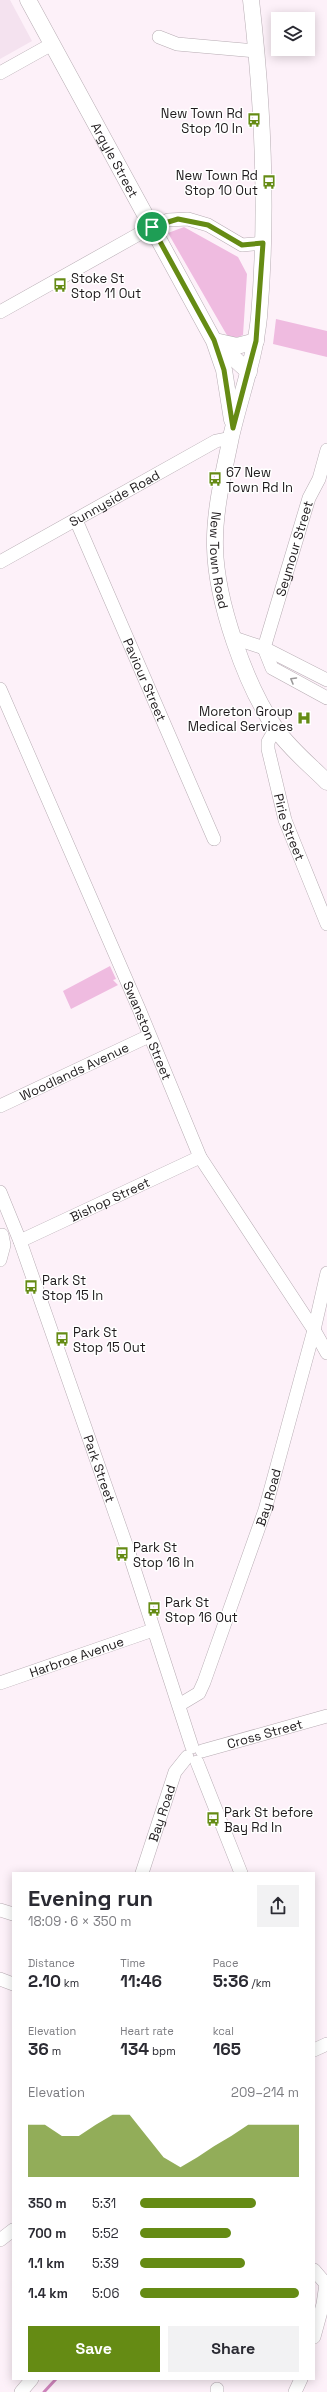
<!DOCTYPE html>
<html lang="en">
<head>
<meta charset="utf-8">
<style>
  body { margin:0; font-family:"Space Grotesk",sans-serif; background:#f2f2f3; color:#2b2b33; height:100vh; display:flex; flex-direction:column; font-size:15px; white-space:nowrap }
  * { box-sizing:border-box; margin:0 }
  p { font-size:13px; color:#7c7c81 }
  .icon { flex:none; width:22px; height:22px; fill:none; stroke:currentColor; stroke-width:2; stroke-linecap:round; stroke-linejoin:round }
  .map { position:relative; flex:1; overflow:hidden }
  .drawer { position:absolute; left:12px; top:1872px; width:303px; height:508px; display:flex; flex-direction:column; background:#fff; border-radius:0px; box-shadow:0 2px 10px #0003 }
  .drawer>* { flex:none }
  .controls { position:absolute; left:271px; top:12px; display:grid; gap:8px }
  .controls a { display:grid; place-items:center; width:44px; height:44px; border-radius:0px; background:#fff; box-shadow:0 2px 10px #0003; font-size:20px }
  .pin { position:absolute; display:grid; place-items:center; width:34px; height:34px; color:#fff; margin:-17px; border:2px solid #fff; border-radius:50%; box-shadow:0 1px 4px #0007 }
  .round { display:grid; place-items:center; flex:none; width:42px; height:42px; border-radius:0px; background:#f2f2f3 }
  .overview { display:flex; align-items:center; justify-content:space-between; height:68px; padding:0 16px }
  h1 { font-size:22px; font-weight:700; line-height:30px }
  .stats { display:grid; grid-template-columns:repeat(3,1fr); gap:6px; height:68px; padding:4px 16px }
  .stats div { display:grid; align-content:center }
  .stats b { font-size:17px; font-weight:700 }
  .stats small { font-size:11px; font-weight:400 }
  .stats p { font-size:11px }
  .chart { height:112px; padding:8px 16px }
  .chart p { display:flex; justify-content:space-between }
  .chart svg { width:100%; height:72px; margin-top:4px; fill:#658b14; opacity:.7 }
  .cta { display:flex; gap:8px; margin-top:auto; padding:8px 16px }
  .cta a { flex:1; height:46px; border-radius:0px; background:#658b14; color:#fff; font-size:16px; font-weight:700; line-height:46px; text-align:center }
  .cta a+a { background:#f2f2f3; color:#2b2b33 }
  ul { padding:0 16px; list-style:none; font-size:13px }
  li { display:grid; grid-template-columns:64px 48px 1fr; align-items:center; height:30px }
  li i { height:10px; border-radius:5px; background:#658b14 }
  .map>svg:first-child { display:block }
</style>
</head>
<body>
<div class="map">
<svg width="327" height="2392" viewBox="0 0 327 2392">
  <rect width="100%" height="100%" fill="#fdf1f9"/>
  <path fill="#f4e2ef" d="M0 0H10L32 41 0 59Z"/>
  <path fill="#efbbe0" d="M184 227 238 257 247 274 243 335 236 338 228 337 168 233Z
    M276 319 327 331V357L273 344Z
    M110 966 116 979 113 980 118 985 71 1009 63 991Z"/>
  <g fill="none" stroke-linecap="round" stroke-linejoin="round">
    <path stroke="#ce84bb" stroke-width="3" d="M44 2392 56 2379"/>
    <defs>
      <g id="minor">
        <path d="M159 37 177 44 256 51"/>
        <path d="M0 73 52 44"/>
        <path d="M0 312 139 234 168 220 188 219 208 225 242 245 263 243"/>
        <path id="s1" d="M76 520 214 839"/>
        <path id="s2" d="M0 562 216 441 231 438"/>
        <path d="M234 638 264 648 327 680"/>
        <path id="s3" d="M264 648 309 498 319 479 327 450"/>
        <path d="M264 648 272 668 327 698"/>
        <path id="s4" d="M0 689 139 1009 200 1157 314 1330 327 1353"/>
        <path id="s5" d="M276 728 268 742V749L285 820 327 924"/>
        <path id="s6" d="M0 1106 149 1036"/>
        <path id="s7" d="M0 1192 20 1241 129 1553 192 1747"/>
        <path id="s8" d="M20 1241 200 1157"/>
        <path d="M0 1260 4 1245 2 1235"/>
        <path id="s9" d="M0 1683 153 1630"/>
        <path id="s10" d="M179 1705 199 1693 204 1682 265 1510 314 1330 327 1273"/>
        <path id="s11" d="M202 1751 327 1716"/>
        <path d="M197 1762 241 1873"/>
        <path id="s12" d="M142 1873 175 1772 187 1757"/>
        <path d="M0 1910 13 1914"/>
        <path d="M0 1979 13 1984"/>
        <path d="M314 2050 327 2044"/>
        <path d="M0 2240 13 2230"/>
        <path d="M314 2270 326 2284 323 2304 314 2337"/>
        <path d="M21 2392 32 2379"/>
        <path d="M217 2392V2389"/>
        <path d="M295 2392 301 2379"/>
      </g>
      <g id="major">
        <path id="s13" d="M28 0 214 341 224 370 232 420"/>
        <path id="s14" d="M251 0C263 104 268 212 259 317 255 358 240 397 231 437 224 472 214 510 215 547 216 600 245 685 276 729 290 749 310 765 327 782"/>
        <path d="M215 341 237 346 256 341"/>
        <path d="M217 343 249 372"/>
      </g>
    </defs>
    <use href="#minor" stroke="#b7acb3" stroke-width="14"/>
    <use href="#major" stroke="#b7acb3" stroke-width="17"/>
    <use href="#minor" stroke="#fff" stroke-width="13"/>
    <use href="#major" stroke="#fff" stroke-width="16"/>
  </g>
  <defs><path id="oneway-chevron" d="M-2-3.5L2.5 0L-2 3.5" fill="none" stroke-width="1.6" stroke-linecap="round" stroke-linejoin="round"/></defs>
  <use stroke="#9a9899" href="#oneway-chevron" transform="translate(293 680) rotate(-150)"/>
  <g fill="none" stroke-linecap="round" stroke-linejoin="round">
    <defs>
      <path id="route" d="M178 219 208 225 242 245 263 243 256 341 233 428 224 370 214 340 152 227Z"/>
    </defs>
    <use href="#route" stroke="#fff" stroke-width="8"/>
    <use href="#route" stroke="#658b14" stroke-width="5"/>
  </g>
  <defs>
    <symbol id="bus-bare" viewBox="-9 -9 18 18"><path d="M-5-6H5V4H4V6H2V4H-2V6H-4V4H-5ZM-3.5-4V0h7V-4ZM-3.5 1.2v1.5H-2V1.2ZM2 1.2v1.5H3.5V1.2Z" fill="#658b14" stroke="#fff" stroke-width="2.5" paint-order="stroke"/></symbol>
    <symbol id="hospital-bare" viewBox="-9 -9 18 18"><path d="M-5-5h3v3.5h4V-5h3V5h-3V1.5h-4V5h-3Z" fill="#658b14" stroke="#fff" stroke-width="2.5" paint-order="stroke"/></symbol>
  </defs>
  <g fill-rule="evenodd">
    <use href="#bus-bare" x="244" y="110" width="20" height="20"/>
    <use href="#bus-bare" x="259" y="172" width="20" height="20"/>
    <use href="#bus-bare" x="50" y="275" width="20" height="20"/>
    <use href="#bus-bare" x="205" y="469" width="20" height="20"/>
    <use href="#hospital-bare" x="294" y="708" width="20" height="20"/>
    <use href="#bus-bare" x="21" y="1277" width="20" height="20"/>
    <use href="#bus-bare" x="52" y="1329" width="20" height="20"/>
    <use href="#bus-bare" x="112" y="1544" width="20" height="20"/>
    <use href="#bus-bare" x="144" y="1599" width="20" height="20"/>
    <use href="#bus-bare" x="203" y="1809" width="20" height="20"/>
  </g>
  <g text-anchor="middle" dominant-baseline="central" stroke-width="3" stroke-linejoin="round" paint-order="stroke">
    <g font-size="13" fill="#1e1a1c" stroke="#fff" text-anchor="start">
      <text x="243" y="113" text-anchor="end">New Town Rd<tspan x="243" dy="15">Stop 10 In</tspan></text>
      <text x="258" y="175" text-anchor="end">New Town Rd<tspan x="258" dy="15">Stop 10 Out</tspan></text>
      <text x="71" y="278">Stoke St<tspan x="71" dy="15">Stop 11 Out</tspan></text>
      <text x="226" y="472">67 New<tspan x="226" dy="15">Town Rd In</tspan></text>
      <text x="293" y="711" text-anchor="end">Moreton Group<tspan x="293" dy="15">Medical Services</tspan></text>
      <text x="42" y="1280">Park St<tspan x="42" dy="15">Stop 15 In</tspan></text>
      <text x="73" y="1332">Park St<tspan x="73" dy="15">Stop 15 Out</tspan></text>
      <text x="133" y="1547">Park St<tspan x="133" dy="15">Stop 16 In</tspan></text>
      <text x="165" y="1602">Park St<tspan x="165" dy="15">Stop 16 Out</tspan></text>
      <text x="224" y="1812">Park St before<tspan x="224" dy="15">Bay Rd In</tspan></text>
    </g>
    <g font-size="13" fill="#1e1a1c" stroke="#fff">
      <text stroke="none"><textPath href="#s13" startOffset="182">Argyle Street</textPath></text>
      <text stroke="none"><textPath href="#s2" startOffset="131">Sunnyside Road</textPath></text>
      <text stroke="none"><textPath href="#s3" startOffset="104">Seymour Street</textPath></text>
      <text stroke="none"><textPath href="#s14" startOffset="566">New Town Road</textPath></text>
      <text stroke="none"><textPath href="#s1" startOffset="174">Paviour Street</textPath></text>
      <text stroke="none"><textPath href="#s5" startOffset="104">Pirie Street</textPath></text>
      <text stroke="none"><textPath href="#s4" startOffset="372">Swanston Street</textPath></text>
      <text stroke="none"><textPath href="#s6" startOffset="82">Woodlands Avenue</textPath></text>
      <text stroke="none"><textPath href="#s8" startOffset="99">Bishop Street</textPath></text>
      <text stroke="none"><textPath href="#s7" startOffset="294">Park Street</textPath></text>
      <text stroke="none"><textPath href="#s10" startOffset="231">Bay Road</textPath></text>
      <text stroke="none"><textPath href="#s9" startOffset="81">Harbroe Avenue</textPath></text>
      <text stroke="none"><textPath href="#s11" startOffset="65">Cross Street</textPath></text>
      <text stroke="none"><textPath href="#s12" startOffset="63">Bay Road</textPath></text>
    </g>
  </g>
</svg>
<div class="controls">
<a><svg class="icon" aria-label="layers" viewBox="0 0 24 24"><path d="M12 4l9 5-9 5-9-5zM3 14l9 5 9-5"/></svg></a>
</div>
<div class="pin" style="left:152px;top:227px;background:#1e9e55"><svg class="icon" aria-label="arrive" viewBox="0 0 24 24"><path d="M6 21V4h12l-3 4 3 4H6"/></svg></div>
<section class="drawer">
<div class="overview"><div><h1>Evening run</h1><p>18:09 · 6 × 350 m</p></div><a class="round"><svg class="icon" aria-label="share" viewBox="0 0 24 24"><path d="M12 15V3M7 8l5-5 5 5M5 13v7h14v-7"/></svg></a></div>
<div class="stats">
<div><p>Distance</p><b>2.10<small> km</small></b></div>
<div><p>Time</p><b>11:46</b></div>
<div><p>Pace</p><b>5:36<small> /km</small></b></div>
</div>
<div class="stats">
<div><p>Elevation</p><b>36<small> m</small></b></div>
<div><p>Heart rate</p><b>134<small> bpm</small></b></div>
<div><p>kcal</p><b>165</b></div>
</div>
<div class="chart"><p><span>Elevation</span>209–214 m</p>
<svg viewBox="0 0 160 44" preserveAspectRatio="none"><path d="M0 44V12L10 12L20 19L30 19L40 12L50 6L60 6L70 19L80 32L90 38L100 32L110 25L120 19L130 12L140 12L150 12L160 12V44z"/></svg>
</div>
<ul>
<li><b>350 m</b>5:31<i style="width:73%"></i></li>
<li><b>700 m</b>5:52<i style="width:57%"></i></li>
<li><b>1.1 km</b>5:39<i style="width:66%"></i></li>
<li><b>1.4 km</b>5:06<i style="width:100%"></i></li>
</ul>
<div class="cta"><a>Save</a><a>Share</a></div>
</section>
</div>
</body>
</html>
